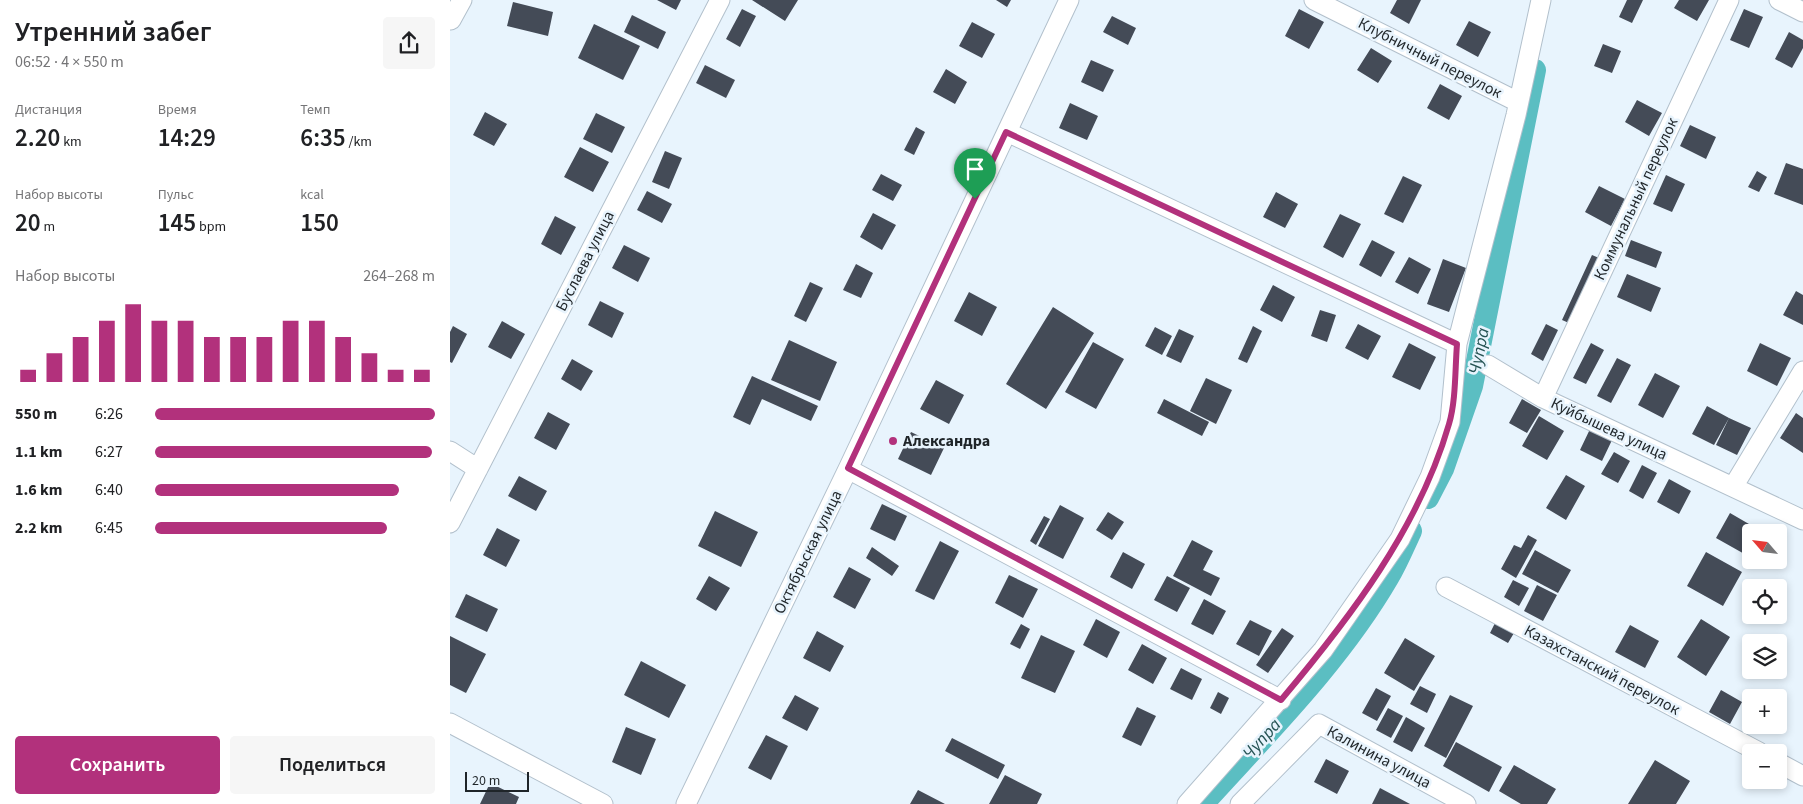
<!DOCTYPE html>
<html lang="ru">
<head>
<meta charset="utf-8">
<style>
  body { margin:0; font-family:"Source Sans 3",sans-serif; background:#f6f6f6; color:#202124; height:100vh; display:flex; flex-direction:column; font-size:19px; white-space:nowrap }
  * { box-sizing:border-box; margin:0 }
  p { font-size:16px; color:#757577 }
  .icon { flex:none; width:28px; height:28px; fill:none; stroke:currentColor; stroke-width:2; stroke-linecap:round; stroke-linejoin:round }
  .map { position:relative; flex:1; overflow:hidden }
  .sheet { display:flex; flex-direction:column; background:#fff; width:450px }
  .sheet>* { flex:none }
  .needle { width:32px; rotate:298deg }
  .fabs { position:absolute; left:1292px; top:524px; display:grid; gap:10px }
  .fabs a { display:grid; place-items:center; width:45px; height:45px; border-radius:5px; background:#fff; box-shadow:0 2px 8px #0003; font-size:25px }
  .scale { position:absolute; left:15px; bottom:12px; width:64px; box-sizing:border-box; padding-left:5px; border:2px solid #1f2529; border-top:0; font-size:14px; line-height:18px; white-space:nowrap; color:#1f2529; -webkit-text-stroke:4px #e8f4fd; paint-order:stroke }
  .pin { position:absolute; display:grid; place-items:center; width:42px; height:42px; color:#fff; margin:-51px -21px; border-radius:50% 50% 50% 0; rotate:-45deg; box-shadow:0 0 5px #0007 }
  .pin .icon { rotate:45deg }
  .round { display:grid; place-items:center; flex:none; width:52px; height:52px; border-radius:5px; background:#f6f6f6 }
  .overview { display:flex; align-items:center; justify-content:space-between; height:85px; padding:0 15px }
  h1 { font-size:28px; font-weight:600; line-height:38px }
  .figures { display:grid; grid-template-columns:repeat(3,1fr); gap:8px; height:85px; padding:5px 15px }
  .figures div { display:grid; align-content:center }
  .figures b { font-size:25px; font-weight:600 }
  .figures small { font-size:14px; font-weight:400 }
  .figures p { font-size:14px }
  .chart { height:140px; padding:10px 15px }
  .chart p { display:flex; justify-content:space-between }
  .chart svg { width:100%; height:90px; margin-top:5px; stroke:#b2317c; stroke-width:6 }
  .action { display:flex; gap:10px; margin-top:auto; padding:10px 15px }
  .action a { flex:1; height:58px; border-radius:5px; background:#b2317c; color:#fff; font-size:20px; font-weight:600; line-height:58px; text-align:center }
  .action a+a { background:#f6f6f6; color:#202124 }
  ul { padding:0 15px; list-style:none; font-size:16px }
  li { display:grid; grid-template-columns:80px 60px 1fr; align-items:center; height:38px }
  li i { height:12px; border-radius:6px; background:#b2317c }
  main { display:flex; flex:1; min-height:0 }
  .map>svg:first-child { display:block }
</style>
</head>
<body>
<main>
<section class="sheet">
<div class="overview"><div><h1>Утренний забег</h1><p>06:52 · 4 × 550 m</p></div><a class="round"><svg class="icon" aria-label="share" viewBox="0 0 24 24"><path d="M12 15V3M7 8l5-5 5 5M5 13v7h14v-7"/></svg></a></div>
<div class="figures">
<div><p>Дистанция</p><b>2.20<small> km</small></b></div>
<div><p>Время</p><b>14:29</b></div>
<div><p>Темп</p><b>6:35<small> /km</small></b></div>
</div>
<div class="figures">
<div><p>Набор высоты</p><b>20<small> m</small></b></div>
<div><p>Пульс</p><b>145<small> bpm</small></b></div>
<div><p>kcal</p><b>150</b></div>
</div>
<div class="chart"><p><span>Набор высоты</span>264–268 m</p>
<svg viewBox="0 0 160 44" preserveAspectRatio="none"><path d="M5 44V38M15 44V30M25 44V22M35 44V14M45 44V6M55 44V14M65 44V14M75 44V22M85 44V22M95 44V22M105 44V14M115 44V14M125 44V22M135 44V30M145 44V38M155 44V38"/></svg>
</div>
<ul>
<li><b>550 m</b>6:26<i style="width:100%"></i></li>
<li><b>1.1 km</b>6:27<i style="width:99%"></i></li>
<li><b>1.6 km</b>6:40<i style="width:87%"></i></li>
<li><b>2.2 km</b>6:45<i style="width:83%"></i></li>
</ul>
<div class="action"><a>Сохранить</a><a>Поделиться</a></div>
</section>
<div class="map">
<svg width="1353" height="804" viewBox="0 0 1353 804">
  <rect width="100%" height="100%" fill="#e8f4fd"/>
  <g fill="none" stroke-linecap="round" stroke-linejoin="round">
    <path stroke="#5bbec2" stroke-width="22" d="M978 498 993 469 1022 386 1085 70
      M753 804C818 732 889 662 938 578 947 563 954 546 961 531"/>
  </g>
  <path fill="#444b57" d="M207 0H231L226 10Z
    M302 0H348L335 21Z
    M546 0H561L557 7Z
    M947 0H971L959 24 940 13Z
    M1177 0H1193L1182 23 1169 17Z
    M1229 0H1259L1247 21 1224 8Z
    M63 2 103 12 98 36 57 26Z
    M292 9 306 16 290 47 276 39Z
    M849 9 874 22 859 49 835 36Z
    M1294 9 1313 17 1299 48 1280 40Z
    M182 15 216 32 208 49 174 32Z
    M662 16 686 28 678 45 653 32Z
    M1019 21 1041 32 1028 57 1006 45Z
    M522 22 545 34 532 58 509 46Z
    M144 24 190 46 173 80 128 58Z
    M1339 32 1353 40V48L1342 68 1325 59Z
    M1153 44 1171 51 1162 73 1144 66Z
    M921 48 942 61 928 83 907 70Z
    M641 60 664 70 653 92 631 82Z
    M255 65 285 80 276 98 246 83Z
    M496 69 517 82 505 104 483 92Z
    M990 84 1012 96 999 120 977 108Z
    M1187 100 1212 113 1199 136 1175 122Z
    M620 103 648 116 637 140 609 128Z
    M35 112 57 124 44 146 23 135Z
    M146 113 175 127 162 153 133 139Z
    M1240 125 1266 137 1256 159 1230 146Z
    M466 127 475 132 464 155 454 150Z
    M130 147 159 162 143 192 114 177Z
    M215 151 232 158 219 189 202 182Z
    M1336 163 1353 169V205L1324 194Z
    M1307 171 1317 177 1309 192 1298 187Z
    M431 174 452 185 443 201 422 190Z
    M1216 175 1235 184 1222 212 1203 204Z
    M953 176 972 185 953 223 934 214Z
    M1149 186 1175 199 1161 226 1135 212Z
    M197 191 222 204 212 223 187 210Z
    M826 192 848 204 835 228 813 217Z
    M423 213 446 225 432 250 410 237Z
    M890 214 911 224 893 258 873 247Z
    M105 216 126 227 111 255 91 244Z
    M922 240 945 252 931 277 909 265Z
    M1181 240 1212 252 1206 268 1175 256Z
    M174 245 200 258 188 282 162 268Z
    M1142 255 1156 261 1126 326 1112 320Z
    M959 257 981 269 968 294 945 282Z
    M993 259 1016 268 999 312 977 304Z
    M406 264 423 273 411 298 393 290Z
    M1177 274 1211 288 1201 312 1167 297Z
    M360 282 373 288 356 322 344 316Z
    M823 285 845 297 832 322 810 310Z
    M1346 291 1353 295V325L1333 315Z
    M519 292 547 307 532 336 504 321Z
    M150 301 174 313 162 338 138 325Z
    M603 307 644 333 596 409 556 384Z
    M870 310 886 315 877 342 861 336Z
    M52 321 75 334 61 359 38 347Z
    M908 324 931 336 918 360 895 348Z
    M1096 324 1108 330 1093 361 1081 354Z
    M3 326 17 334 2 363 0 362V332Z
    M803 326 812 331 797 363 788 359Z
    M705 327 722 336 712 355 695 346Z
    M729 329 744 336 731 363 716 356Z
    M339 340 387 362 370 401 321 380Z
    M643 342 674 359 646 409 615 392Z
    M959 343 986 357 970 390 942 377Z
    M1141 343 1154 350 1136 384 1123 378Z
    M1310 343 1341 358 1327 386 1297 371Z
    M1167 358 1181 365 1161 403 1147 396Z
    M122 359 143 371 131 391 111 379Z
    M1205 373 1230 386 1213 418 1188 405Z
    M302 376 368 406 361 421 312 399 300 425 283 417Z
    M756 378 782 390 766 424 740 411Z
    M486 380 514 395 499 424 470 409Z
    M714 399 759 422 752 436 707 413Z
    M1072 399 1091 410 1077 433 1059 423Z
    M1257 406 1279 418 1264 445 1242 434Z
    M98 412 120 424 106 450 84 438Z
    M1346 413 1353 418V453L1330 438Z
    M1089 416 1114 431 1097 460 1072 446Z
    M1279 418 1301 428 1287 455 1266 445Z
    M1141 427 1163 438 1152 461 1130 450Z
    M461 432 494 448 481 475 448 459Z
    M1164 452 1180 461 1168 483 1151 474Z
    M1192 465 1207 473 1193 499 1179 491Z
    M1116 475 1135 486 1116 520 1096 508Z
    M69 476 97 491 86 511 58 496Z
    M1219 479 1241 491 1229 514 1207 502Z
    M432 504 457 516 445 541 420 529Z
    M610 505 634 518 613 559 588 546Z
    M265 511 308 532 291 567 248 546Z
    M658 512 674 522 662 540 646 530Z
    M1280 513 1311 531 1301 532V549L1298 556 1266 538Z
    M594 516 600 519 586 545 580 541Z
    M47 528 70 540 56 567 33 555Z
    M1078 535 1087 540 1066 578 1051 569 1064 545 1071 548Z
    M742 540 763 551 753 570 770 578 761 596 723 576Z
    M490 541 509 551 484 600 465 591Z
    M422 547 449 566 442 576 416 558Z
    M1085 550 1121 570 1108 593 1072 574Z
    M673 552 695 564 682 589 660 577Z
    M1256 552 1292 572 1273 606 1237 586Z
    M399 567 421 579 405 609 383 597Z
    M559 575 588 589 573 618 545 603Z
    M259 576 280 588 266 611 246 599Z
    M717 576 740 588 727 612 704 600Z
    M1063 580 1079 588 1069 606 1054 597Z
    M1087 585 1107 595 1093 621 1074 611Z
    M16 594 48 609 37 632 5 617Z
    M754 599 776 611 763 635 741 624Z
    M646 619 670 632 657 658 633 645Z
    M1251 619 1280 637 1256 676 1227 657Z
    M800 620 822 631 809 656 786 644Z
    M1045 623 1064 633 1058 643 1040 633Z
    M571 624 580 629 570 649 560 644Z
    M1180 625 1209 641 1195 668 1165 652Z
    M832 628 844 636 818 673 806 665Z
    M367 631 394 646 380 672 353 658Z
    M591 635 625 651 605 693 571 678Z
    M0 636 36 654 16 693 0 685Z
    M955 638 985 656 964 691 934 673Z
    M692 644 717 658 703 684 678 670Z
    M191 661 236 685 219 718 174 695Z
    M731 668 752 679 742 700 720 689Z
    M970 686 986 694 977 713 960 704Z
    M926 688 941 696 927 721 912 713Z
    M1271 690 1292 702 1280 724 1259 712Z
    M768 692 779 698 771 714 760 708Z
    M345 695 369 708 357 731 332 718Z
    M1000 695 1023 706 996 758 974 746Z
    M687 707 706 716 691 746 672 737Z
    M938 708 953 716 941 738 926 730Z
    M956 717 975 728 962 752 943 742Z
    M176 727 206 739 191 775 162 762Z
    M316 735 338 746 321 780 298 768Z
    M502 738 555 765 548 779 495 751Z
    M1006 742 1052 767 1039 792 993 766Z
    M876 759 899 771 887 794 864 782Z
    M1205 760 1240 781 1226 804H1178Z
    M1064 765 1106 789 1097 804H1071L1049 791Z
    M555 775 592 794 587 804H539Z
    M40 783 69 797 66 804H30Z
    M930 788 960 804H922Z
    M468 790 495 804H460Z"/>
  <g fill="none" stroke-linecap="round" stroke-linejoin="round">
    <defs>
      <path id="street" d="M864 0 1068 102
        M1329 0 1353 12
        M1 20 12 0
        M557 132 1007 344
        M1038 365 1093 398 1353 520
        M1093 398 1279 0
        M0 451 28 469
        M398 469 831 700
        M1283 487 1353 371
        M0 523 270 0
        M996 587 1309 752
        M0 723 153 804
        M1329 763 1353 776
        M236 804 398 469 619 0
        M737 804 873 650 950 539 980 477 1000 422 1007 344 1066 115 1091 0
        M790 804 869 724 1016 804"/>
    </defs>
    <use href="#street" stroke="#b2c0cc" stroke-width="21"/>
    <use href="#street" stroke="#fff" stroke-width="19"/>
  </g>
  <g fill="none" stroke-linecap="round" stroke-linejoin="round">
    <defs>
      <path id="route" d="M556 132 1007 344C1005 369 1006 401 999 424 969 528 900 618 831 700L398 468Z"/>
    </defs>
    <use href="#route" stroke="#fff" stroke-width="10"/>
    <use href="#route" stroke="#b2317c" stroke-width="6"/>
  </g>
  <circle fill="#b2317c" stroke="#e8f4fd" stroke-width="2" cx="443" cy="441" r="5"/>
  <g text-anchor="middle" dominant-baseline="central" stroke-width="5" stroke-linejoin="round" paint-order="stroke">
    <g font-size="16" fill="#1f2529" stroke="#e8f4fd">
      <text transform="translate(980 58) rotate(27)">Клубничный переулок</text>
      <text transform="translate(1186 199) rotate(-65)">Коммунальный переулок</text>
      <text transform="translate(135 261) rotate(-63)">Буслаева улица</text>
      <text transform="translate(1159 429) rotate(25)">Куйбышева улица</text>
      <text transform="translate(358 552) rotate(-64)">Октябрьская улица</text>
      <text transform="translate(1152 670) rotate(28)">Казахстанский переулок</text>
      <text transform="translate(929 757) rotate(28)">Калинина улица</text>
    </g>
    <g font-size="16" font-weight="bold" fill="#1f2529" stroke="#e8f4fd" text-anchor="start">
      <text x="453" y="441">Александра</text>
    </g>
    <g font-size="18" font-style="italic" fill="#265354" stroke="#e8f4fd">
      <text transform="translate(1029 351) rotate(-79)">Чупра</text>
      <text transform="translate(812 739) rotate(-48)">Чупра</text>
    </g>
  </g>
</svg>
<div class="fabs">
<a><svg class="needle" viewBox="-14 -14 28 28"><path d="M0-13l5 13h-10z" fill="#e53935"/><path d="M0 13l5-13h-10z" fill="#757577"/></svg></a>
<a><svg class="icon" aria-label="locate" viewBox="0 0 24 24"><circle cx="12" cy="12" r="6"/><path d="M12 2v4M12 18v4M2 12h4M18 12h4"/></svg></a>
<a><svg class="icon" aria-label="layers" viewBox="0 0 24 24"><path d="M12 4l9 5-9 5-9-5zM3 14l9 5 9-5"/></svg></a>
<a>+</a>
<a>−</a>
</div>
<div class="scale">20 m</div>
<div class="pin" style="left:525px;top:199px;background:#1e9e55"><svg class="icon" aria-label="arrive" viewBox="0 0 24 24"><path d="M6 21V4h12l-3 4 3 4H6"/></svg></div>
</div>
</main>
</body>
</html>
